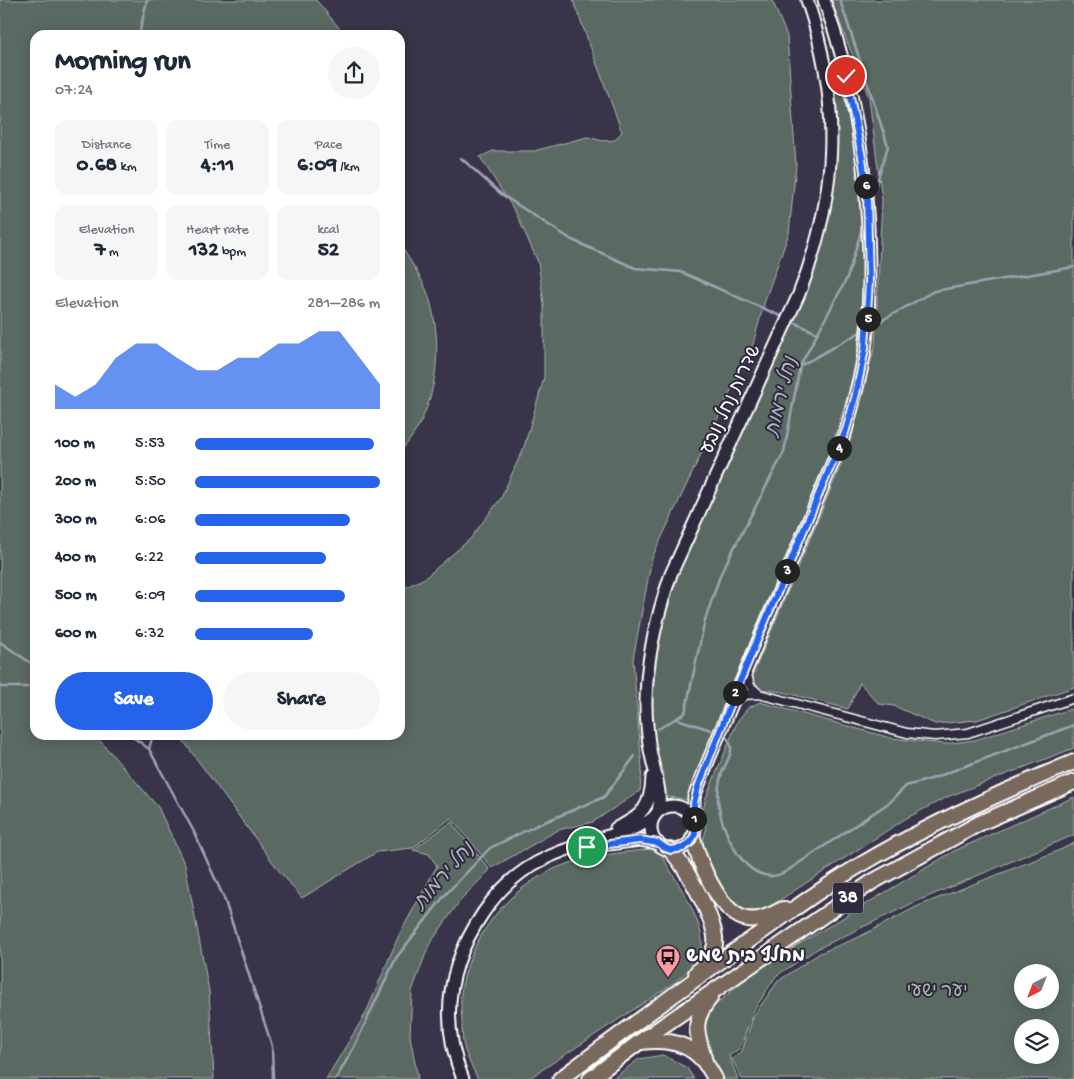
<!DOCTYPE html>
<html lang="en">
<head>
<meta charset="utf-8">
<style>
  body { margin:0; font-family:"Gochi Hand","Playpen Sans Hebrew",sans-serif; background:#f6f6f7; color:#1f2937; height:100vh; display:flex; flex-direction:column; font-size:19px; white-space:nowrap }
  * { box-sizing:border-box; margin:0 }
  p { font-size:16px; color:#747a83 }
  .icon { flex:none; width:28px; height:28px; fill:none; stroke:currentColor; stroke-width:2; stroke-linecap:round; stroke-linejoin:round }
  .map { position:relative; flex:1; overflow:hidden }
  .sheet { position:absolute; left:30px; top:30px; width:375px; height:710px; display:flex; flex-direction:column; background:#fff; border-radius:15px; box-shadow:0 2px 12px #0003 }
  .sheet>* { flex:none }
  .needle { width:32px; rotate:222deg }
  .buttons { position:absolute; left:1014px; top:964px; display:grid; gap:10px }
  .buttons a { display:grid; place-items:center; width:45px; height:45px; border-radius:50%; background:#fff; box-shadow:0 2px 12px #0003; font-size:25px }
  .pin { position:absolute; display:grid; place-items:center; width:42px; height:42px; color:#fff; margin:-21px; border:2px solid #fff; border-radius:50%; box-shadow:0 1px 5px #0007 }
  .km { position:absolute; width:25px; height:25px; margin:-12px; border-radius:50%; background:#222; color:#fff; font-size:14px; line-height:25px; text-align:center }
  .round { display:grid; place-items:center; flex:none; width:52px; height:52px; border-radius:26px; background:#f6f6f7 }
  .overview { display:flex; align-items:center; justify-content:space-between; height:85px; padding:0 25px }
  h1 { font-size:28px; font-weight:800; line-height:38px }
  .figures { display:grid; grid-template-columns:repeat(3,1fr); gap:8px; height:85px; padding:5px 25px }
  .figures div { display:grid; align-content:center; border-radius:12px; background:#f6f6f7; text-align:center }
  .figures b { font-size:21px; font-weight:800 }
  .figures small { font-size:14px; font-weight:400 }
  .figures p { font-size:14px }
  .chart { height:140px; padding:10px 25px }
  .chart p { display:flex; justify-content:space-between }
  .chart svg { width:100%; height:90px; margin-top:5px; fill:#2563eb; opacity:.7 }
  .action { display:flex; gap:10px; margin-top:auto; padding:10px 25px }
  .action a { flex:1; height:58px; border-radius:30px; background:#2563eb; color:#fff; font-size:20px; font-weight:800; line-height:58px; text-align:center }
  .action a+a { background:#f6f6f7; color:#1f2937 }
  ul { padding:0 25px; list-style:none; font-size:16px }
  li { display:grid; grid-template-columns:80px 60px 1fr; align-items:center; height:38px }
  li i { height:12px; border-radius:6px; background:#2563eb }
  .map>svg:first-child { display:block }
</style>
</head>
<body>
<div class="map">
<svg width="1074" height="1079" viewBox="0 0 1074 1079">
  <rect width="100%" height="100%" fill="#393449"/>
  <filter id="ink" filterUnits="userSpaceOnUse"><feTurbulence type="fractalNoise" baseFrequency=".02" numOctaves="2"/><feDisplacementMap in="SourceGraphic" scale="10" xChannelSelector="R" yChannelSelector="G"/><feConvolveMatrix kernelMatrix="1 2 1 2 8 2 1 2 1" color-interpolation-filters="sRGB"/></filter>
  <g filter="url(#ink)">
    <path fill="#5a6b62" stroke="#acb5b0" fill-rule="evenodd" d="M0 0H316L345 35H35V735H95L158 807 185 865 209 991 214 1079H0Z
      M573 0H772L787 36 796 165 789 233 766 297 753 344 652 558 633 659 642 769 640 791 593 822 558 830 492 868 451 818 413 848 377 852 302 898 280 872 179 735H400V590L425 578 470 539 501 498 524 447 544 378V304L538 262 516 213 480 157 493 151H534L587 137 603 141 615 140 622 132Z
      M831 0H1074V687L977 720 935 724 894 706 879 704 860 683 848 709 783 692 760 689 753 679 754 672 843 460 875 346 882 200 869 98Z
      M841 78C861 165 872 264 857 353 845 420 817 483 791 546 756 630 718 713 690 800L662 796 655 762 649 702 657 632 674 577 812 276 824 235 830 201 837 128 834 81 838 82Z
      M400 244C409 259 422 278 428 294 445 346 438 411 400 452Z
      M760 702 891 738 944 744 975 740 1074 708V748L947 797 905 819 769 907 757 911 737 910 722 894 700 850 706 830 703 812 705 800 738 720 748 708Z
      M1074 797V835L915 902 817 949 776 976 754 1010 740 1048 729 1056 738 1079H724L706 1046 702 1030 713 1007 742 982 781 955 954 851Z
      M451 822 490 870 462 898 429 945 412 991 410 1036 418 1079H326L366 1013 399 935 437 866 429 854 413 850Z
      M1074 843V1079H742L732 1059 742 1051 754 1015 778 981 820 953 857 938 918 906 1060 850ZM1022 972H1050V1000H1022ZM1022 1028H1050V1055H1022Z
      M650 849 662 855 665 861C677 882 708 928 701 950 697 965 685 973 674 983L528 1079H478C473 1069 467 1058 464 1047 462 1039 462 1029 462 1021 461 1009 460 997 462 986 472 938 502 896 546 873 577 856 615 854 650 849Z
      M663 1055 687 1068 694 1079H612L639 1059Z"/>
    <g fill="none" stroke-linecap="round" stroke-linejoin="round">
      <path stroke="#9da4b4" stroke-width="2.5" d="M840 0 888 146 871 201
        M139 35 147 0
        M461 158 501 194 572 240 635 268 681 272 785 318
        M791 321 817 333
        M872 326 934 291 1074 267
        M802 365 862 331
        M0 642 35 666
        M0 687H35
        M677 719 711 730
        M658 729 685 713 705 620 721 573 784 452 800 366 847 278 863 225
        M130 735 149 749 193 830 224 898 272 1046 273 1079
        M727 738C737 750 726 761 722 773 719 781 718 792 718 800 720 827 741 877 773 876 777 876 783 873 787 871L890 802 906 786 931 779 1074 725
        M149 749 153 735
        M336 1079 354 1047 396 958 445 895 490 848 535 826 604 797 635 756"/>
      <defs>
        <path id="minor" d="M746 671 750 686 759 694
          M734 702 744 695 759 694 907 733 935 736 968 733 1074 698"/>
        <path id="secondary" d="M651 828a22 22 0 1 1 44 0a22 22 0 1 1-44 0Z
          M658 812C662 793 656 778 652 759 649 748 648 737 647 725 642 674 655 621 671 574L799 294C838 194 842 103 807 0
          M694 821V797L709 759 846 431C853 404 861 377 865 349 869 323 869 296 869 269 869 178 855 86 824 0
          M616 828C643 816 651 806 652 777
          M593 846 640 840 658 843
          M463 1079C439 1021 448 965 483 913 499 889 521 869 548 857 564 850 581 844 598 839 618 833 637 830 654 817"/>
        <path id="trunk" d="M693 838C699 862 718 909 743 918 757 923 771 915 783 909
          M670 850C685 865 718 923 715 944 714 955 703 966 696 973
          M641 1042C675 1038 699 1046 715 1079
          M706 1065C698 1035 689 1023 711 997
          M560 1079C624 1031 688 984 753 938 789 913 824 886 862 864 930 824 1001 792 1074 762
          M590 1079 638 1043 872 882 980 823 1074 782"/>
      </defs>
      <use href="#minor" stroke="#fff" stroke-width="11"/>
      <use href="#secondary" stroke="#fff" stroke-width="15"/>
      <use href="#trunk" stroke="#fff" stroke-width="18"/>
      <use href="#minor" stroke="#2f2a3d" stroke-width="8"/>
      <use href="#secondary" stroke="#2f2a3d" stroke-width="11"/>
      <use href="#trunk" stroke="#78695c" stroke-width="14"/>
    </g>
  </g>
  <g fill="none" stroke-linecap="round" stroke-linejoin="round" filter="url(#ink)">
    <defs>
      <path id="route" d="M587 847 640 840 658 843 665 848 671 850 683 848 691 842 695 834 694 803 698 787 737 688 846 430 856 394 865 349 869 281 867 195 862 157 846 76"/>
    </defs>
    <use href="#route" stroke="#fff" stroke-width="10"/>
    <use href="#route" stroke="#2563eb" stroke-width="6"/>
  </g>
  <defs>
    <symbol id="bus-pin" viewBox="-11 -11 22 30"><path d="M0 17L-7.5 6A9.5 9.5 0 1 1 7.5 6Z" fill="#ff9aa2" stroke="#2f2a3d"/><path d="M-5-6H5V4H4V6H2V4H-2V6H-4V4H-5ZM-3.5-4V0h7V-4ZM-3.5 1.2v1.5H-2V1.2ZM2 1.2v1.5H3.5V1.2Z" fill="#111"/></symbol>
  </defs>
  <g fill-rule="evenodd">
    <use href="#bus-pin" x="654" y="943" width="28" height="38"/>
  </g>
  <g text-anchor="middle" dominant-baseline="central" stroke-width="4" stroke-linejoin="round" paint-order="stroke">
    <rect fill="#2f2a3d" stroke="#c1bfc5" stroke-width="1" x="833" y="882.5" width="30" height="31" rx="4"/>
    <g font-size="18" font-weight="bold" fill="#fff">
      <text x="848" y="898">38</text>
    </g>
    <g font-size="19" fill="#fff" stroke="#2f2a3d">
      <text transform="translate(732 400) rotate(-65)">שדרות נחל נובע</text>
    </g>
    <g font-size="19" font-weight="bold" fill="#fff" stroke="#2f2a3d" text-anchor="start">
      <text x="686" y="957">מחלף בית שמש</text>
    </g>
    <g font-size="19" fill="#acb5b0" stroke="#2f2a3d">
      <text x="937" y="992">יער ישעי</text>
    </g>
    <g font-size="20" font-style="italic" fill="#aeb4c0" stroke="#2f2a3d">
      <text transform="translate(783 397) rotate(-76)">נחל ירמות</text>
      <text transform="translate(445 877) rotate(-49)">נחל ירמות</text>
    </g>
  </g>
</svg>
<div class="buttons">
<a><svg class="needle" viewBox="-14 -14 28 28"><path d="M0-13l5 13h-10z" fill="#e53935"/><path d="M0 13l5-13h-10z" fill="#747a83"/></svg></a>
<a><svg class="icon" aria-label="layers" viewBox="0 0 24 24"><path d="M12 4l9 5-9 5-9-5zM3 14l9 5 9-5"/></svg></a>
</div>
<div class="pin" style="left:587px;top:847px;background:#1e9e55"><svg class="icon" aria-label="arrive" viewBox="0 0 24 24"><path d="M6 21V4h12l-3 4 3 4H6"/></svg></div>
<div class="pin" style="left:846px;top:76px;background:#d93025"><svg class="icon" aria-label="check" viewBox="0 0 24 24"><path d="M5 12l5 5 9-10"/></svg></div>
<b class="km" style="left:694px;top:819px">1</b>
<b class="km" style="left:735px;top:693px">2</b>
<b class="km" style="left:787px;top:571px">3</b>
<b class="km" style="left:839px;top:448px">4</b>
<b class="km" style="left:868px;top:319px">5</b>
<b class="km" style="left:866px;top:186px">6</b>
<section class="sheet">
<div class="overview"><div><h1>Morning run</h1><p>07:24</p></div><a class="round"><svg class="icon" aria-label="share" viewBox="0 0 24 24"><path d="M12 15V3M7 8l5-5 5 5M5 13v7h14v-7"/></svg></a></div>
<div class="figures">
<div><p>Distance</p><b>0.68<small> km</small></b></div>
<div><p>Time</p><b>4:11</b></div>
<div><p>Pace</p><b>6:09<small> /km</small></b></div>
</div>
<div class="figures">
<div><p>Elevation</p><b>7<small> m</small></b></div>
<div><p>Heart rate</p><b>132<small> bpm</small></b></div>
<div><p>kcal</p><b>52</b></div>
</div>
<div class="chart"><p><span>Elevation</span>281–286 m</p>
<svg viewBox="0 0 160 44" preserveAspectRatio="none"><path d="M0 44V32L10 38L20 32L30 19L40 12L50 12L60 19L70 25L80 25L90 19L100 19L110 12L120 12L130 6L140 6L150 19L160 32V44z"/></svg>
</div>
<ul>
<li><b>100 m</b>5:53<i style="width:97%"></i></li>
<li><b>200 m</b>5:50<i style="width:100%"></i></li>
<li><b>300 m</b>6:06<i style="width:84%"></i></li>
<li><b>400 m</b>6:22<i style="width:71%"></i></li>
<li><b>500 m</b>6:09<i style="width:81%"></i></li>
<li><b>600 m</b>6:32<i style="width:64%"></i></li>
</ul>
<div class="action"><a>Save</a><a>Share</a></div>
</section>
</div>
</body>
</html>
